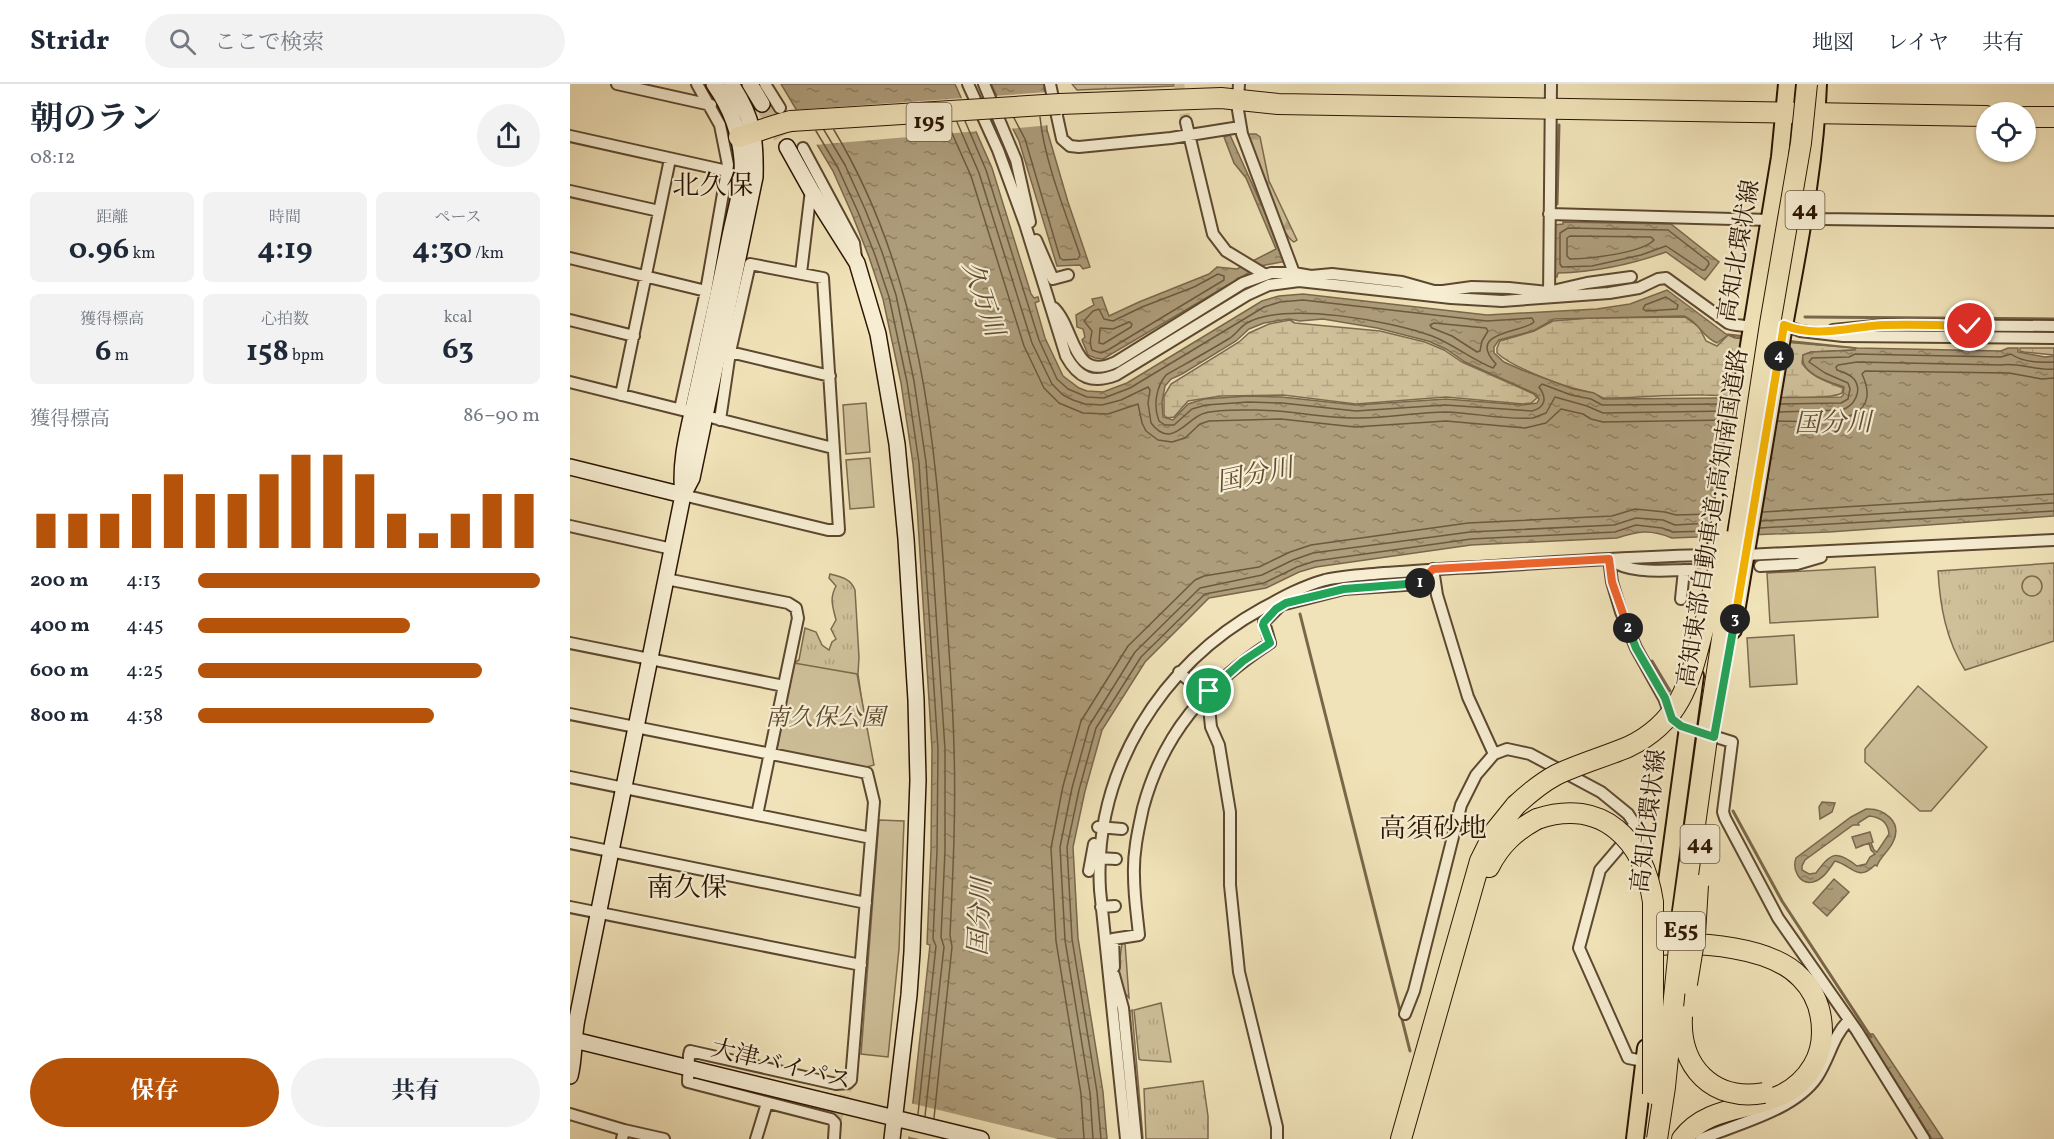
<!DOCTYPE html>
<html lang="ja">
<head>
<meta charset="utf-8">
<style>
  body { margin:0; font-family:Vollkorn,"Noto Serif JP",serif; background:#f2f2f3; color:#1f2937; height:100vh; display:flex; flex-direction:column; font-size:22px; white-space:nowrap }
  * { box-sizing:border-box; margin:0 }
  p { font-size:20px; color:#747a83 }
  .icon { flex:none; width:33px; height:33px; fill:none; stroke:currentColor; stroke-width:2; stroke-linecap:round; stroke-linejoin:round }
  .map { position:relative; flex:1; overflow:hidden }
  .details { display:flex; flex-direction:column; background:#fff; width:570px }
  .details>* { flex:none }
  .tools { position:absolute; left:1406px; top:18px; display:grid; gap:12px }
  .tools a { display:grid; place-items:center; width:60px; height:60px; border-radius:50%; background:#fff; box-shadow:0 2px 4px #0004; font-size:30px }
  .pin { position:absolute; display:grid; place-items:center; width:51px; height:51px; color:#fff; margin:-26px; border:3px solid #fff; border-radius:50%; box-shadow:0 2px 6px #0007 }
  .km { position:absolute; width:30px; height:30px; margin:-15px; border-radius:50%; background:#222; color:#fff; font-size:16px; line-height:30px; text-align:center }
  .round { display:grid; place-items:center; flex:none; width:63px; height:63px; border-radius:32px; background:#f2f2f3 }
  .summary { display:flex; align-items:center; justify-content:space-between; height:102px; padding:0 30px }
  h1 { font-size:33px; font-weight:700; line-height:45px }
  .stats { display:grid; grid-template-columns:repeat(3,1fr); gap:9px; height:102px; padding:6px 30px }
  .stats div { display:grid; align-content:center; border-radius:9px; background:#f2f2f3; text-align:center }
  .stats b { font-size:30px; font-weight:700 }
  .stats small { font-size:16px; font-weight:400 }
  .stats p { font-size:16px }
  .chart { height:168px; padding:12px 30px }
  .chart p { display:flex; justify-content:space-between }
  .chart svg { width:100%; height:108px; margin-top:6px; stroke:#b45309; stroke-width:6 }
  .action { display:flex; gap:12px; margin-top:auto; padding:12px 30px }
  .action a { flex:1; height:69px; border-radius:36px; background:#b45309; color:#fff; font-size:24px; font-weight:700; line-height:69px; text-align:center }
  .action a+a { background:#f2f2f3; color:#1f2937 }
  ul { padding:0 30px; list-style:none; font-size:20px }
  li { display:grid; grid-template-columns:96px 72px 1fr; align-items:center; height:45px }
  li i { height:15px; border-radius:8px; background:#b45309 }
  header { display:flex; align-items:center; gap:36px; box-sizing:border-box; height:84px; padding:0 30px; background:#fff; border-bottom:2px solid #e0e1e3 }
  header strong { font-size:28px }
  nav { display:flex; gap:33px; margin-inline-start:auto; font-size:21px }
  .search { width:420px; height:54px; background:#f2f2f3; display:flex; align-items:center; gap:15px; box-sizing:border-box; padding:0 21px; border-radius:33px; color:#747a83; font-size:22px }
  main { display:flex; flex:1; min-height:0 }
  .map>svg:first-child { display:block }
</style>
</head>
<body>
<header>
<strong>Stridr</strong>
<div class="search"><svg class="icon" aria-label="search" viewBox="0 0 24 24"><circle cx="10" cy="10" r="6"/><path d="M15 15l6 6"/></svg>ここで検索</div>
<nav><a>地図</a><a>レイヤ</a><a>共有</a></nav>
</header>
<main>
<section class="details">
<div class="summary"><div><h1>朝のラン</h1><p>08:12</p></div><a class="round"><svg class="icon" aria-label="share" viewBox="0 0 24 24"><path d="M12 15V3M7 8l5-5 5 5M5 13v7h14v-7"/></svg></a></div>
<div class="stats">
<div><p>距離</p><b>0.96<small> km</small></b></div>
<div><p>時間</p><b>4:19</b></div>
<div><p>ペース</p><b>4:30<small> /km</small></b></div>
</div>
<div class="stats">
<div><p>獲得標高</p><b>6<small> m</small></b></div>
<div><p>心拍数</p><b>158<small> bpm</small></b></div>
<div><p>kcal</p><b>63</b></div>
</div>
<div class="chart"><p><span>獲得標高</span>86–90 m</p>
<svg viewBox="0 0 160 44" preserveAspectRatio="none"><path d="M5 44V30M15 44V30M25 44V30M35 44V22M45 44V14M55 44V22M65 44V22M75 44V14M85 44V6M95 44V6M105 44V14M115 44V30M125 44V38M135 44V30M145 44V22M155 44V22"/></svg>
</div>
<ul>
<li><b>200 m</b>4:13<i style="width:100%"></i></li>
<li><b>400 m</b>4:45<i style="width:62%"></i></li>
<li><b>600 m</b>4:25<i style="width:83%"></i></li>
<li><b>800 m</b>4:38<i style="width:69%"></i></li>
</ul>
<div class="action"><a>保存</a><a>共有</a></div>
</section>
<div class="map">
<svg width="1484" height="1055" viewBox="0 0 1484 1055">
  <defs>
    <pattern id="grass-tufts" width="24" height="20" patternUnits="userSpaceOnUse" patternTransform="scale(1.5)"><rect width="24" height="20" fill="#cfc09a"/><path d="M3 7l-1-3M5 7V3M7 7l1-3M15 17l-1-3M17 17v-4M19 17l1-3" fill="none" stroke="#b2a483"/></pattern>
    <pattern id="forest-firs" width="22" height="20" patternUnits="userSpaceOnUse" patternTransform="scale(1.5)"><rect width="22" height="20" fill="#cfc09a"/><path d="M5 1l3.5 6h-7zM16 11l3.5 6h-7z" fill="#b2a483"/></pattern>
    <pattern id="wetland-marsh" width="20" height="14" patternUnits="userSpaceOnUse" patternTransform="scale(1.5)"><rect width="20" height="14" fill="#cfc09a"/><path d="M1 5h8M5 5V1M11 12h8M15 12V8" fill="none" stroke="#b2a483"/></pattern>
    <pattern id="water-ripples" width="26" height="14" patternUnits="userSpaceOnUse" patternTransform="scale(1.5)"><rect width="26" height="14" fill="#ae9d7b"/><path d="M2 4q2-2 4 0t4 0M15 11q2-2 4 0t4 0" fill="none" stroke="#8e7f63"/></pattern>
  </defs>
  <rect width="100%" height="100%" fill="#f1e3b9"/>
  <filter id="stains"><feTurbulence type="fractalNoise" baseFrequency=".00333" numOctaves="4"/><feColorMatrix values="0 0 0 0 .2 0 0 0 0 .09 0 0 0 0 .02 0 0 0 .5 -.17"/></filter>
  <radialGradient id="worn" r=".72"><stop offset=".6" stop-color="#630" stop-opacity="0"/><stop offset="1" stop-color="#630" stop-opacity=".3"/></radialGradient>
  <path fill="url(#grass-tufts)" stroke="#7d6a4e" stroke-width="1.5" d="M1484 479V557L1395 586C1376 556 1370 522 1368 487Z
    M260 490C272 493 281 495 285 506L289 573 288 590 294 632 209 664 207 662 223 579 229 576 235 544 246 548 252 561 259 566 262 558 266 555 261 545 266 536C263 523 259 515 266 502L259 494Z
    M555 859 559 914C546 900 549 878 552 860Z
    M591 919 601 978 571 976 569 975 564 926Z
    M562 926 573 1055H569L559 928Z
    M633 997 638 1032V1055H576L574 1005Z"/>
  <path fill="url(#forest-firs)" stroke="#7d6a4e" stroke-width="1.5" d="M502 0H604V2L507 6Z
    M680 50H686L690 53 699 97 727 156 724 158C710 152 684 73 678 55Z"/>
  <path fill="url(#wetland-marsh)" stroke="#7d6a4e" stroke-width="1.5" d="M1115 233 1129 243 1136 257 1147 262 1158 251 1165 254 1285 264V266L1241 268 1233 271 1232 279C1240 293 1258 298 1273 304L1272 309C1253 319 1160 311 1134 311 1100 310 1067 314 1033 314 1021 307 1016 308 1003 304 984 299 941 282 927 269V264L930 257 964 247 983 237 1020 234Z
    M720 236 725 239 810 247 855 258 874 266 892 278 964 310 967 314 961 319 953 320 876 313 786 320 713 311 651 312 618 317 604 333 597 334 594 331V312L601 300 669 258 679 249 699 240Z
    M1450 264H1484V271L1454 268 1450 267Z"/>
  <path fill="#cfc09a" stroke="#7d6a4e" stroke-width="1.5" d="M296 319 300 368 276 370 273 321Z
    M300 374 304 423 280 425 276 376Z
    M1305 483 1308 533 1200 539 1197 489Z
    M1452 502a10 10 0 1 1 20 0a10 10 0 1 1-20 0Z
    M1224 551 1227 600 1180 603 1177 554Z
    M224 579 287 590 304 681 293 684 210 668 207 665Z
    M1348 602 1417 663 1361 727H1350L1295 678V665Z
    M309 736 334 737 329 865 318 973 291 970Z"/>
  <path fill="url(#water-ripples)" stroke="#7a674b" stroke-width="1.5" fill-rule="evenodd" d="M211 0H385L422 84 461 210 464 214 468 213 469 217 465 219 475 254 493 292 509 304 517 307 533 308 557 299 692 217 709 212 733 210 917 231 1027 225 1060 220 1097 206 1156 250 1287 264 1431 267 1438 264H1448V268L1475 273 1484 272V432L1259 448 1102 454C1080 445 1068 447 1047 454L901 461 746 483 729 488 696 504 639 514 575 578 532 646 515 707 503 763 508 854 533 1008 537 1055H339L360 861 357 860 361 766 362 665 347 421 343 380 331 299 313 215 299 173 282 130 263 87ZM1114 232C1129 238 1132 253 1147 259L1158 251 1166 253 1285 264V266L1241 268 1233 271C1229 290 1260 298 1274 303L1273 311 1271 313 1033 315 1024 309 1003 305 952 286 934 278 924 269V263L929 256 963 247 984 235ZM719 235 730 237 753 235 807 244 858 257 876 265 895 278 966 310 969 315 967 319 953 321 876 315 786 321 712 313 678 312 634 315 618 320 603 336 593 333 592 318 595 302 601 295 612 290 666 257 679 245 694 239Z
    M421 0H474L477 46 498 118 520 183 513 185 510 181 487 182 449 57Z
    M660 51 717 177 690 182 533 275 525 274 518 271 512 256 515 253 513 245 507 243 506 231 524 221 522 215 532 213 539 232 569 218 639 190 647 183 667 185 706 165 676 94 664 79 654 53Z
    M993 138 1101 140 1149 178 1135 196 1096 168C1060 181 1026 188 988 189L987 193H983L984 141 993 140Z
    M1252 718 1265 719 1262 728 1250 735 1249 723Z
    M1296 725C1314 724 1333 738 1323 758 1319 767 1310 773 1307 782L1305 781C1287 799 1282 781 1265 777 1259 785 1254 795 1243 798 1229 801 1222 785 1226 774L1281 733ZM1299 732C1311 733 1318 738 1319 750L1307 768 1304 766 1301 759 1303 758 1300 748 1282 753 1286 764 1299 759 1301 766 1305 770 1300 773 1296 780 1287 782C1266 765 1261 769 1246 789L1239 790 1232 786V782L1235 776 1283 741H1289L1288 739Z
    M1264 795 1279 808 1257 832 1243 819Z
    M1296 950H1303L1373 1055H1362Z"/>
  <path fill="#f1e3b9" d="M477 8 480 41 439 45 423 12Z
    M394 14 409 47 244 61 223 26Z
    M340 1019 488 1055H349L337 1052Z"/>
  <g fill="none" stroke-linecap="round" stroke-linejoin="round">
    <path stroke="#6c593e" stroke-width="1.5" d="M444 34 455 55 490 174 493 176 508 175 510 171C496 130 474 76 470 33
      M395 37 416 86 469 256 487 295 498 305 517 313 534 314 560 304 694 223 710 218 733 216 917 237 962 234 964 238C953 249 895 247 926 280L923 284C901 275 883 260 862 252 820 237 716 217 677 239 671 242 666 250 660 254 639 267 617 279 596 291 586 303 583 322 589 337L595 341H604L622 325 636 321 678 318 712 319 786 327 875 321 962 327C976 323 977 314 969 303L972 300 1001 311 1021 315 1032 321 1159 320
      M377 38 401 92 454 262 474 304 489 319 513 329 538 330 568 320 572 339 576 347 588 356 602 358 615 354 630 340 639 337 711 335 785 343 876 337 955 344 976 339 991 325 1013 330 1021 335 1033 338 1157 336
      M387 38 409 89 462 259 482 300 493 311 503 316 515 320 532 321 551 316 578 303 580 306 578 319 581 339C602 367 617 333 635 329 650 325 669 326 685 326 719 326 751 334 785 334 815 335 846 328 876 328 905 329 934 336 963 334L976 329 985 313 1017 322 1033 329 1158 327
      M254 46 275 81 295 125 312 168 326 211 344 297 356 378 375 665V767L371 853 374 863 355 1032
      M264 46C351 191 366 355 376 521 379 569 383 617 384 665 386 727 383 789 380 851L382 863 364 1034
      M246 47 268 84 288 128 305 171 319 213 337 298 349 379 368 665 367 767 363 855 366 862 348 1030
      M998 144 1098 146 1138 177 1139 180 1135 186H1132L1096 162 1071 171 1022 182 992 183 990 180V149Z
      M1000 152 1081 153 1084 156C1072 169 1019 175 1000 175L997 172V154Z
      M648 190 654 192V196L538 266 531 269 522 266 520 259 522 247 514 237 523 227 529 225 534 235 543 237 572 223 624 203Z
      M1096 213 1108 221 1107 225 1076 227 1073 225 1075 221Z
      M559 238 562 240 561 243 533 260 529 259 530 244 543 245Z
      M864 239 916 244 918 247 912 257 910 267 907 268 882 252 862 244 860 241Z
      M1210 320 1271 319 1278 315 1280 305 1278 299 1255 289 1239 278 1242 274 1279 273 1285 270 1431 273 1441 270C1452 278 1470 279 1484 278
      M1209 328 1271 326C1284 323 1293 307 1284 295 1280 290 1273 288 1267 286L1266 283 1268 281 1287 278 1431 281C1448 278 1466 287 1484 285
      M1208 337C1238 337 1318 346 1292 290L1295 287 1439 289 1472 295 1484 294
      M1193 428 1484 410
      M1191 437 1484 419
      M1190 444 1484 427
      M514 1055 511 1010 486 857 481 764 493 702 511 637 558 562 625 496 634 492 689 483 720 468 741 461 898 439 1042 432 1065 425 1095 428 1106 431 1141 430
      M523 1055 520 1009 495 856 490 763 502 704 519 642 565 568 630 504 692 491 723 476 743 469 900 448 1044 441 1066 434 1093 436 1105 441 1140 439
      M531 1055 527 1008 502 855 497 763 509 706 526 644 571 573 635 510 694 499 727 483 745 477 901 455 1045 448 1066 441 1092 444 1103 448 1139 447"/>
    <path stroke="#7a674b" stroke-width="3" d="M987 120 989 41
      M1235 233 1484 235
      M730 530 840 967
      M1082 577 1100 607
      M1163 727 1212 817 1301 953"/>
    <path stroke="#d3c49e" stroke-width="10" stroke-dasharray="10 5" stroke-linecap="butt" d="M609 0 616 38
      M1121 486 1150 484
      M267 1035 277 1004"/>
    <path stroke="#d3c49e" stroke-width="15" stroke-dasharray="15 8" stroke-linecap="butt" d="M192 20 217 63"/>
    <defs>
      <path id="street" d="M47 0 141 21
        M195 0 210 24
        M398 0 428 66 455 140 496 272C508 294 522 300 546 291L677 211 699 201 729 197 881 214 932 217 1039 209 1069 204 1088 195 1096 194 1158 239C1166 242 1173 241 1181 243
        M414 0 446 76 460 138
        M480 0 492 55 500 62 509 63 601 54 670 43
        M668 15 669 0
        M668 26 672 50 724 189
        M616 38 643 150 656 167 694 190
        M0 52 157 87
        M233 64 284 159 286 173
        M0 107 89 127
        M979 130 1200 136
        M1235 132 1251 135 1484 138
        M466 156 483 195 498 191
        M0 174 136 207
        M231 189 241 106
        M979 213 981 0
        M484 224C506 246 502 299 546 278L673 199 701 189H724L741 192 762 190 832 198 864 207H873L902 203 939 204 978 208 1017 199 1061 193
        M0 236 64 252
        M1214 241 1230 247 1273 252 1484 254
        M1263 246 1315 241 1484 242
        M160 268 260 292
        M0 298 116 327
        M51 311 100 75
        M110 325 136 207 158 81 150 41 127 0
        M144 334 263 364
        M113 411 258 446H269L253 194 180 180 160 268 150 336
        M0 442 102 465
        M1176 471 1484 456
        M1039 475 1042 498 1051 528 1066 564 1094 614 1102 635 1117 644 1162 658 1153 728 1155 734 1208 834 1287 947 1354 1055
        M1039 475C1061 491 1095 486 1121 486
        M1190 482 1227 480 1251 473
        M863 485 867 511 898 613 924 670
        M96 495 218 519 226 524 228 534 187 731
        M1111 515 1114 486
        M709 517 711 521 774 505 849 500 863 485
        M0 559 214 602
        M609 588 638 613 641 643 649 661 660 728V801L669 888 707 1043V1055
        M0 630 297 689 304 718 281 996 278 999 266 1000 120 967 119 971 118 998 261 1035 265 1039 264 1055
        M0 693 301 754
        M528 743 552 745
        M0 759 296 819
        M529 774 546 775
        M519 787 524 760
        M0 823 291 881
        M531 823 545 822
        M544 883 543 855 569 851C567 831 564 812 564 792 563 769 568 747 573 724 593 649 636 601 700 559L694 538 711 521
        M544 891 553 924 566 1055
        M835 930 844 907 891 721 906 691 924 670 937 665 960 670 1031 708 1058 730 1064 739 1060 751 1030 786 1009 864 1058 974 1078 978
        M0 1030 54 1046
        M52 1055 54 1046 94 1055
        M186 1055 197 1019
        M556 1055 530 806C523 688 591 580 693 524 713 513 733 502 755 496 774 492 794 491 814 489 845 487 877 484 909 483 987 478 1065 472 1144 471
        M1131 1055C1167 1040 1225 1026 1247 993 1260 973 1262 954 1278 937"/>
      <path id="secondary" d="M180 0 192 20
        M217 63 241 106 287 179 308 250 327 360 336 455 346 616 348 696 342 868 339 911 322 1055
        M0 383 113 411
        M113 411 122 394 185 93C186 54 183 33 161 0
        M0 955 411 1055
        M0 992C5 973 3 954 7 935L113 411C109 379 118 347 125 316 137 262 149 207 160 152 165 127 174 101 172 76 170 48 160 23 144 0"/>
      <path id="primary" d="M1144 474 1210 73 1217 0
        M1163 546C1180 448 1195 350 1212 253 1227 169 1245 86 1248 0
        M1090 849 1125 592
        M1065 1055 1076 964"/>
      <path id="highway" d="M490 20 651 14 708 20 1416 32
        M1455 33H1484
        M169 53C187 48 203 41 221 37
        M919 783C930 761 945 747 967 735
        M1089 861C1130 858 1201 862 1231 894 1246 909 1252 927 1252 948 1252 960 1249 972 1243 982 1212 1035 1146 1010 1112 1055
        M831 1055 910 777 925 747 946 721"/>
    </defs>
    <use href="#street" stroke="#5c4830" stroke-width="14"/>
    <use href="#secondary" stroke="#2b1502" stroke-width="18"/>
    <use href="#primary" stroke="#2b1502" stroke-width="20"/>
    <use href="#highway" stroke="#2b1502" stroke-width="22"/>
    <use href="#street" stroke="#f6edd2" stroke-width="10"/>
    <use href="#secondary" stroke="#f6edd2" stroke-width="15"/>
    <use href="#primary" stroke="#f1e3b9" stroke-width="16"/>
    <use href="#highway" stroke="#f1e3b9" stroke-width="20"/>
    <defs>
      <path id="highway-bridge" d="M221 37 490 20
        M946 721C958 710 971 699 986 691 1009 680 1034 673 1058 663 1111 638 1120 597 1133 546 1141 516 1148 487 1155 457
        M967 735C1032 713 1074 756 1083 818V1010
        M1117 900 1125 851 1128 801
        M1112 932C1109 983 1143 1018 1194 1009
        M1087 1055 1095 1003 1112 834 1139 640 1200 240 1231 59 1237 0"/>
    </defs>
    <use href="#highway-bridge" stroke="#2b1502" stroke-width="22" stroke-linecap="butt"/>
    <use href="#highway-bridge" stroke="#f1e3b9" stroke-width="20"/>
  </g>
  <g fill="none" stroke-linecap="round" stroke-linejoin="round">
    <defs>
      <path id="split-1" d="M639 607 673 577 700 559 693 541 694 538 706 525 716 519 774 505 850 499"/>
      <path id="split-2" d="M850 499 863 485 1039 475 1042 498 1058 544"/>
      <path id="split-3" d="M1058 544 1066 564 1095 614 1102 635 1111 642 1144 653 1165 535"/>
      <path id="split-4" d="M1165 535 1209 272"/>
      <path id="split-5" d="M1209 272 1214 241C1247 255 1281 242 1315 241 1343 240 1372 241 1400 242"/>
    </defs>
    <use href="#split-1" stroke="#fff" stroke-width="12"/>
    <use href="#split-2" stroke="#fff" stroke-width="12"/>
    <use href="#split-3" stroke="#fff" stroke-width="12"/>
    <use href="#split-4" stroke="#fff" stroke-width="12"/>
    <use href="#split-5" stroke="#fff" stroke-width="12"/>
    <use href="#split-1" stroke="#22a559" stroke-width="8"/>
    <use href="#split-2" stroke="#f0652b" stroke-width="8"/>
    <use href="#split-3" stroke="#22a559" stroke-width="8"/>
    <use href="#split-4" stroke="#f5b400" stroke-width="8"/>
    <use href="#split-5" stroke="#f5b400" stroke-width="8"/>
  </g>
  <g text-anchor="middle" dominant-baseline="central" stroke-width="4.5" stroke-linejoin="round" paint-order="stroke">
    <g fill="#f6edd2" stroke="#685640" stroke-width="1.5">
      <rect x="336.5" y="19" width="45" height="38" rx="4.5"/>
      <rect x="1215.5" y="107" width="39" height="38" rx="4.5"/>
      <rect x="1110.5" y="741" width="39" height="38" rx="4.5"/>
      <rect x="1087" y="828" width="48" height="38" rx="4.5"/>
    </g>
    <g font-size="22" font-weight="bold" fill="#2b1502">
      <text x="359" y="38">195</text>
      <text x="1235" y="126">44</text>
      <text x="1130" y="760">44</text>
      <text x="1111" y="847">E55</text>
    </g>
    <g font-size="24" fill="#2b1502" stroke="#f6edd2">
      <text transform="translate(1170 167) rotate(-80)">高知北環状線</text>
      <text transform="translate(1144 434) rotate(-81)">高知東部自動車道;高知南国道路</text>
      <text transform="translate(1080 737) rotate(-83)">高知北環状線</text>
      <text transform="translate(211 982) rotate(14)">大津バイパス</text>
    </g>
    <g font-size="24" font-style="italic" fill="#5c4830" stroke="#f6edd2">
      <text x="255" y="635">南久保公園</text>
    </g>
    <g font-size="26" font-style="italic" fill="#5f4b32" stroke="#f6edd2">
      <text transform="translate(412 215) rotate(71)">久万川</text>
      <text transform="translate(1263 340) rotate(-1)">国分川</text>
      <text transform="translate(685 392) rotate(-12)">国分川</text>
      <text transform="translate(411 833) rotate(-87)">国分川</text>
    </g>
    <g font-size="27" fill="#2b1502" stroke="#f6edd2">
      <text x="143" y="103">北久保</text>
      <text x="863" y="746">高須砂地</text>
      <text x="117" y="805">南久保</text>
    </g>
  </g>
  <rect width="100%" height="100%" filter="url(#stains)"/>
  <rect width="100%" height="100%" fill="url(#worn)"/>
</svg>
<div class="tools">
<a><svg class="icon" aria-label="locate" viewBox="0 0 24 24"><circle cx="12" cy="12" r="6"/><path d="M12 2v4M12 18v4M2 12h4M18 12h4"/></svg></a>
</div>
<div class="pin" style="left:639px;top:607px;background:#1e9e55"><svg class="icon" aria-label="arrive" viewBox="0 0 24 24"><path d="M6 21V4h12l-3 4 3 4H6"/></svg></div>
<div class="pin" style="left:1400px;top:242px;background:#d93025"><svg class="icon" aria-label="check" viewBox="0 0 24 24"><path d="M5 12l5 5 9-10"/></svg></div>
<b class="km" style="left:850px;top:499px">1</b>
<b class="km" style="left:1058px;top:544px">2</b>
<b class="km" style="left:1165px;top:535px">3</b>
<b class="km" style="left:1209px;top:272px">4</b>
</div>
</main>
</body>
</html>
